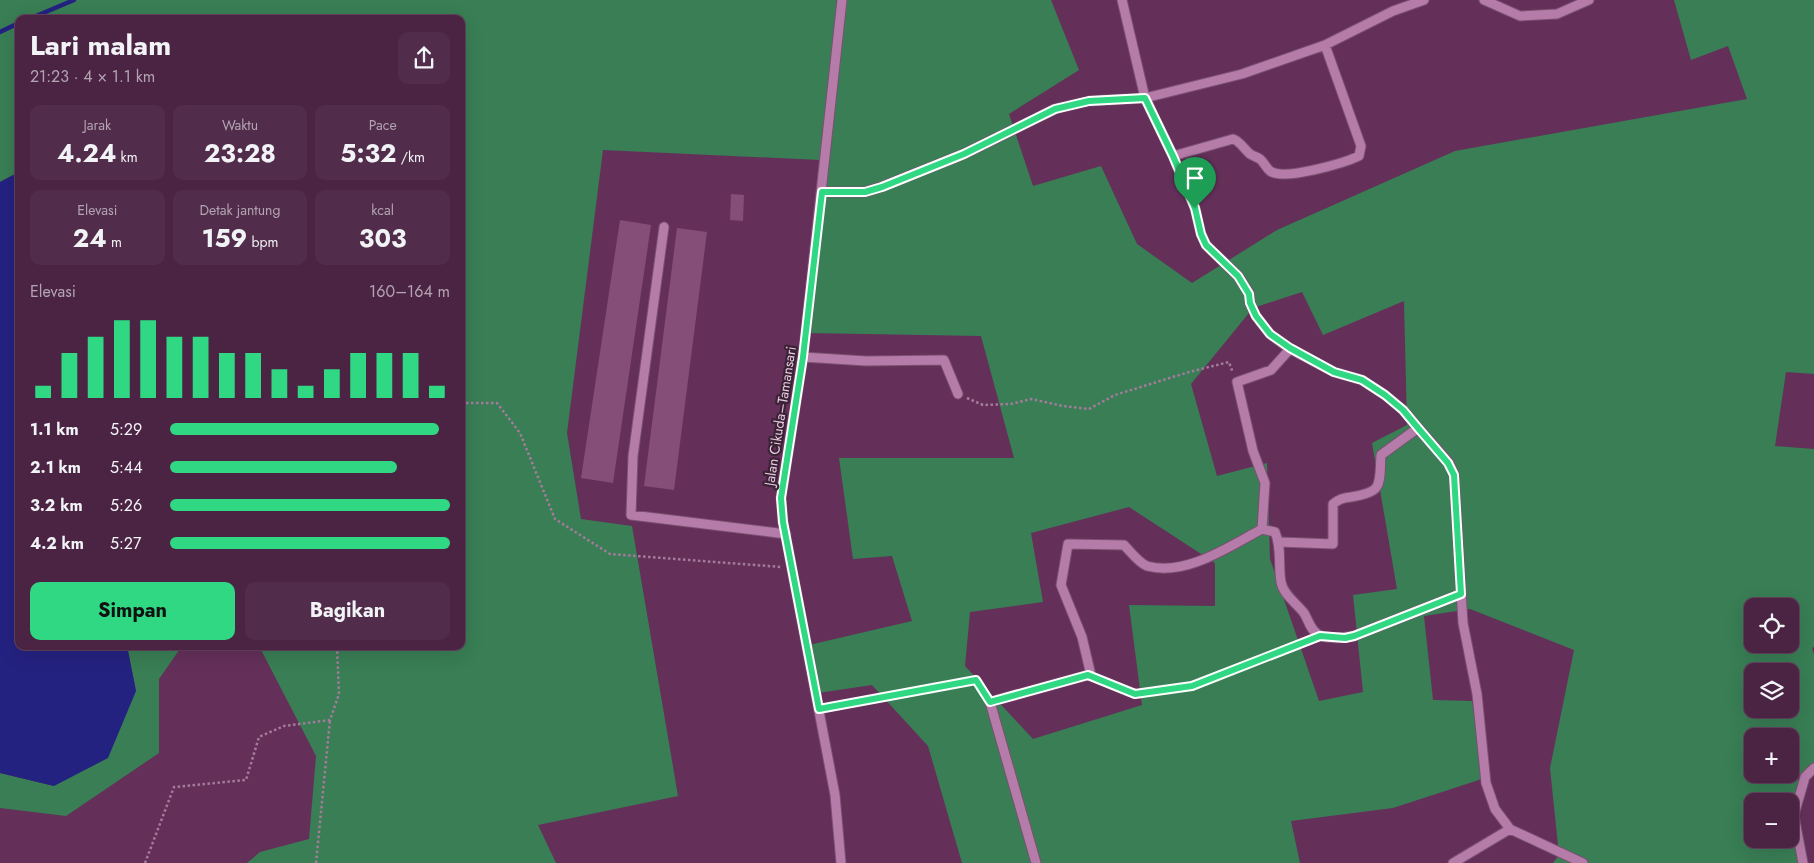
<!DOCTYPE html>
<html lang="id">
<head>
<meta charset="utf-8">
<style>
  body { margin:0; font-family:Jost,sans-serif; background:#522c4b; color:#f1f3f6; height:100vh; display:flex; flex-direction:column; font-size:19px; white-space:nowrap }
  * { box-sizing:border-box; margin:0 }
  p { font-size:16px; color:#b2a4b2 }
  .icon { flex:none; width:28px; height:28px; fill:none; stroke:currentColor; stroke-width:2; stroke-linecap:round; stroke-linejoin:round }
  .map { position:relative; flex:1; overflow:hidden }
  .side { position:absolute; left:15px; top:15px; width:450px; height:635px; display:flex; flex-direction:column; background:#4b2444; border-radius:10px; box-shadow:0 5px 20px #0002,0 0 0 1px #62415d }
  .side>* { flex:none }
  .fabs { position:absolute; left:1744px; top:598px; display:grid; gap:10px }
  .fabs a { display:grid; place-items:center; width:55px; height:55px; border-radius:10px; background:#4b2444; box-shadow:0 5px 20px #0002,0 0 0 1px #62415d; font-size:25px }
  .pin { position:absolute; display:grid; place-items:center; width:42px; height:42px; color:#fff; margin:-51px -21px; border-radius:50% 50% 50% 0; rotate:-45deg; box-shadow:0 0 5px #0007 }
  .pin .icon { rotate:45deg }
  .round { display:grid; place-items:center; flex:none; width:52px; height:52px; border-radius:10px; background:#522c4b }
  .headline { display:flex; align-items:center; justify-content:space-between; height:85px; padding:0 15px }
  h1 { font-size:28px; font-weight:700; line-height:38px }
  .metrics { display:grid; grid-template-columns:repeat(3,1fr); gap:8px; height:85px; padding:5px 15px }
  .metrics div { display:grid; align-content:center; border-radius:10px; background:#522c4b; text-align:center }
  .metrics b { font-size:25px; font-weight:700 }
  .metrics small { font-size:14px; font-weight:400 }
  .metrics p { font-size:14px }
  .chart { height:140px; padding:10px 15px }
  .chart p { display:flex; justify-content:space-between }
  .chart svg { width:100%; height:90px; margin-top:5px; stroke:#30d883; stroke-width:6 }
  .action { display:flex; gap:10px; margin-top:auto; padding:10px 15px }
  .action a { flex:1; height:58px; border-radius:10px; background:#30d883; color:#111; font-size:20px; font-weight:700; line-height:58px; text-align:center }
  .action a+a { background:#522c4b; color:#f1f3f6 }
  ul { padding:0 15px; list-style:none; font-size:16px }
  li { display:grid; grid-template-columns:80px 60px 1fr; align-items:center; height:38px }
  li i { height:12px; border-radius:6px; background:#30d883 }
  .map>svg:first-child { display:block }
</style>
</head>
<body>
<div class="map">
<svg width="1814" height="863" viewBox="0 0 1814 863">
  <rect width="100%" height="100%" fill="#64305a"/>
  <path fill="#397e55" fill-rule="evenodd" d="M0 0H1051L1079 70 1009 114 1033 186 1101 166 1137 244 1192 283 1277 230 1455 151 1747 99 1728 46 1691 60 1674 0H1814V374L1786 372 1775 446 1814 449V647L1812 648 1814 654V768L1798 776 1802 863H1553L1559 855 1550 768 1574 650 1470 609 1424 616 1433 700 1472 701 1485 778 1393 808 1291 821 1300 863H962L928 746 872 685 818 693 809 645 912 621 892 556 853 559 839 458H1014L981 336 807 333 820 160 603 150 567 433 581 519 632 526 678 796 538 825 556 863H247L260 852 309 839 316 756 259 646H461V19H19V172L0 182ZM1302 292 1323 335 1404 301 1407 425 1372 443 1397 589 1353 595 1363 692 1319 701 1270 559 1267 463 1217 476 1191 384 1253 308ZM1129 507 1215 563V606L1129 605 1142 705 1033 739 965 666 970 612 1043 602 1031 533ZM1752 606H1790V644H1752ZM1752 671H1790V709H1752ZM1752 736H1790V774H1752ZM1752 801H1790V839H1752Z
    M127 646H182L159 679V753L66 816 0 808V773L54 786 136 691Z"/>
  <path fill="#242280" d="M19 172V646H127L136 691 108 758 54 786 0 773V182Z"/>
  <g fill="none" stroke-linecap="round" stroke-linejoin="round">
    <path stroke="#242280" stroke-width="4.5" d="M29 19 74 0
      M0 32 19 23"/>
  </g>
  <path fill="#854e79" d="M731 194 744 195 743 221 730 220Z
    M620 220 651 225 613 483 581 478Z
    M677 228 707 232 674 490 644 486Z"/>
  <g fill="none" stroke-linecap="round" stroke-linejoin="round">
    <defs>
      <path id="minor" d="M1122 0 1145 98 1173 156 1195 208 1201 234 1206 245 1238 276 1249 293 1250 303 1256 316 1270 334 1290 349 1334 372 1362 380 1385 395 1403 410 1418 428 1449 463 1454 475 1463 623 1477 694 1486 783 1495 809 1510 829 1583 863
        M1484 0 1520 16 1557 14 1589 0
        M1173 156 1233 139C1240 141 1244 149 1250 154 1253 156 1257 157 1260 159 1264 162 1266 168 1270 171 1284 181 1344 163 1359 156L1361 146 1325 45
        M822 192H865L881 187 964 154 1055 109 1089 101 1145 98 1242 74 1325 45 1393 11 1424 0
        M664 227 633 456 631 515 786 534
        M803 357 866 361 944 360 958 394
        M1262 529 1265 483 1253 451 1237 382 1271 370 1290 349
        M1279 542 1333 544V504C1339 499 1343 498 1351 497 1384 492 1379 485 1381 455L1418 428
        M841 863 835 795 783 522 781 498 803 357 842 0
        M1036 863 990 702 1088 675 1090 671 1082 637 1061 585 1068 544 1124 545C1130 551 1139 563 1147 566 1185 577 1230 546 1262 529L1275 532C1282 548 1278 565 1281 582 1283 594 1296 603 1304 613 1309 621 1310 630 1319 635 1328 639 1344 638 1354 636L1461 594
        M1453 863 1510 829
        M1803 863 1794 815 1805 777 1814 768"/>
    </defs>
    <use href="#minor" stroke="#7b5073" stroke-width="11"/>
    <path stroke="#a57b9c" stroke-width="2.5" stroke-dasharray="2.5 2.5" stroke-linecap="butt" d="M967 398 983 405 1011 404 1031 399 1063 406 1089 409 1115 395 1189 372 1229 362 1233 373
      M461 403H497L520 433 555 519 610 554 781 567
      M1098 679 1135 694 1192 687 1308 640
      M829 707 976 680 984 693
      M145 863 174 787 246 780 259 737 284 726 330 720 339 694 337 646
      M316 863 330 720"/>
    <use href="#minor" stroke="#b67ca9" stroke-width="9"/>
  </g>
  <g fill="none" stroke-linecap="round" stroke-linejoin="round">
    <defs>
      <path id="route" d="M1145 98 1173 156 1195 208 1201 234 1206 245 1238 276 1249 294 1250 303 1256 316 1270 334 1290 348 1334 372 1362 380 1385 395 1403 410 1418 428 1448 463 1454 475 1461 594 1354 636 1345 638 1320 636 1192 686 1135 694 1088 675 990 702 976 680 819 709 783 522 781 498 803 357 822 192H865L882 187 964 154 1055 109 1089 101Z"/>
    </defs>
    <use href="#route" stroke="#fff" stroke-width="10"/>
    <use href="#route" stroke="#30d883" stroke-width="6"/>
  </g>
  <g text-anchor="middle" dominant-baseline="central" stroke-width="4.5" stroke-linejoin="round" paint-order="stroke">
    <g font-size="14" fill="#e9cae1" stroke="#3b2336">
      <text transform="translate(780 416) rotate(-81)">Jalan Cikuda–Tamansari</text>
    </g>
  </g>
</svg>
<div class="fabs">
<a><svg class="icon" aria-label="locate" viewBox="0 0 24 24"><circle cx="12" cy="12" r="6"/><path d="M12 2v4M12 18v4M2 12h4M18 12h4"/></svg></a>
<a><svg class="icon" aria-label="layers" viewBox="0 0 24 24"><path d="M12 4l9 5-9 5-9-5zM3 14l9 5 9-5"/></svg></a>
<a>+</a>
<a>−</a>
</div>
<div class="pin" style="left:1195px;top:208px;background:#1e9e55"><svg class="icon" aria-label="arrive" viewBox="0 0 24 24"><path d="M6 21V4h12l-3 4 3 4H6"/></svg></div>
<section class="side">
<div class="headline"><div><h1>Lari malam</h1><p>21:23 · 4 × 1.1 km</p></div><a class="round"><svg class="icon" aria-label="share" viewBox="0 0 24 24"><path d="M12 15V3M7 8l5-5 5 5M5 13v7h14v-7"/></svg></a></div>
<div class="metrics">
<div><p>Jarak</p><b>4.24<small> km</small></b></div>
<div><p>Waktu</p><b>23:28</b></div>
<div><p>Pace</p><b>5:32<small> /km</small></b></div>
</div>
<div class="metrics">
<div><p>Elevasi</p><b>24<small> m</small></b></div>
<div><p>Detak jantung</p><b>159<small> bpm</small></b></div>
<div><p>kcal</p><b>303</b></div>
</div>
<div class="chart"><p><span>Elevasi</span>160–164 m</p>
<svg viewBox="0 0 160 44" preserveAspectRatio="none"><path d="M5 44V38M15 44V22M25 44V14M35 44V6M45 44V6M55 44V14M65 44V14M75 44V22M85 44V22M95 44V30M105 44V38M115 44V30M125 44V22M135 44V22M145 44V22M155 44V38"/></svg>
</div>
<ul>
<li><b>1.1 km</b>5:29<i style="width:96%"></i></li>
<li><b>2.1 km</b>5:44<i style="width:81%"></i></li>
<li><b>3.2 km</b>5:26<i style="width:100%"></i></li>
<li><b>4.2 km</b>5:27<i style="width:100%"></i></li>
</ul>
<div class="action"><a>Simpan</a><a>Bagikan</a></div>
</section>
</div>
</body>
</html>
